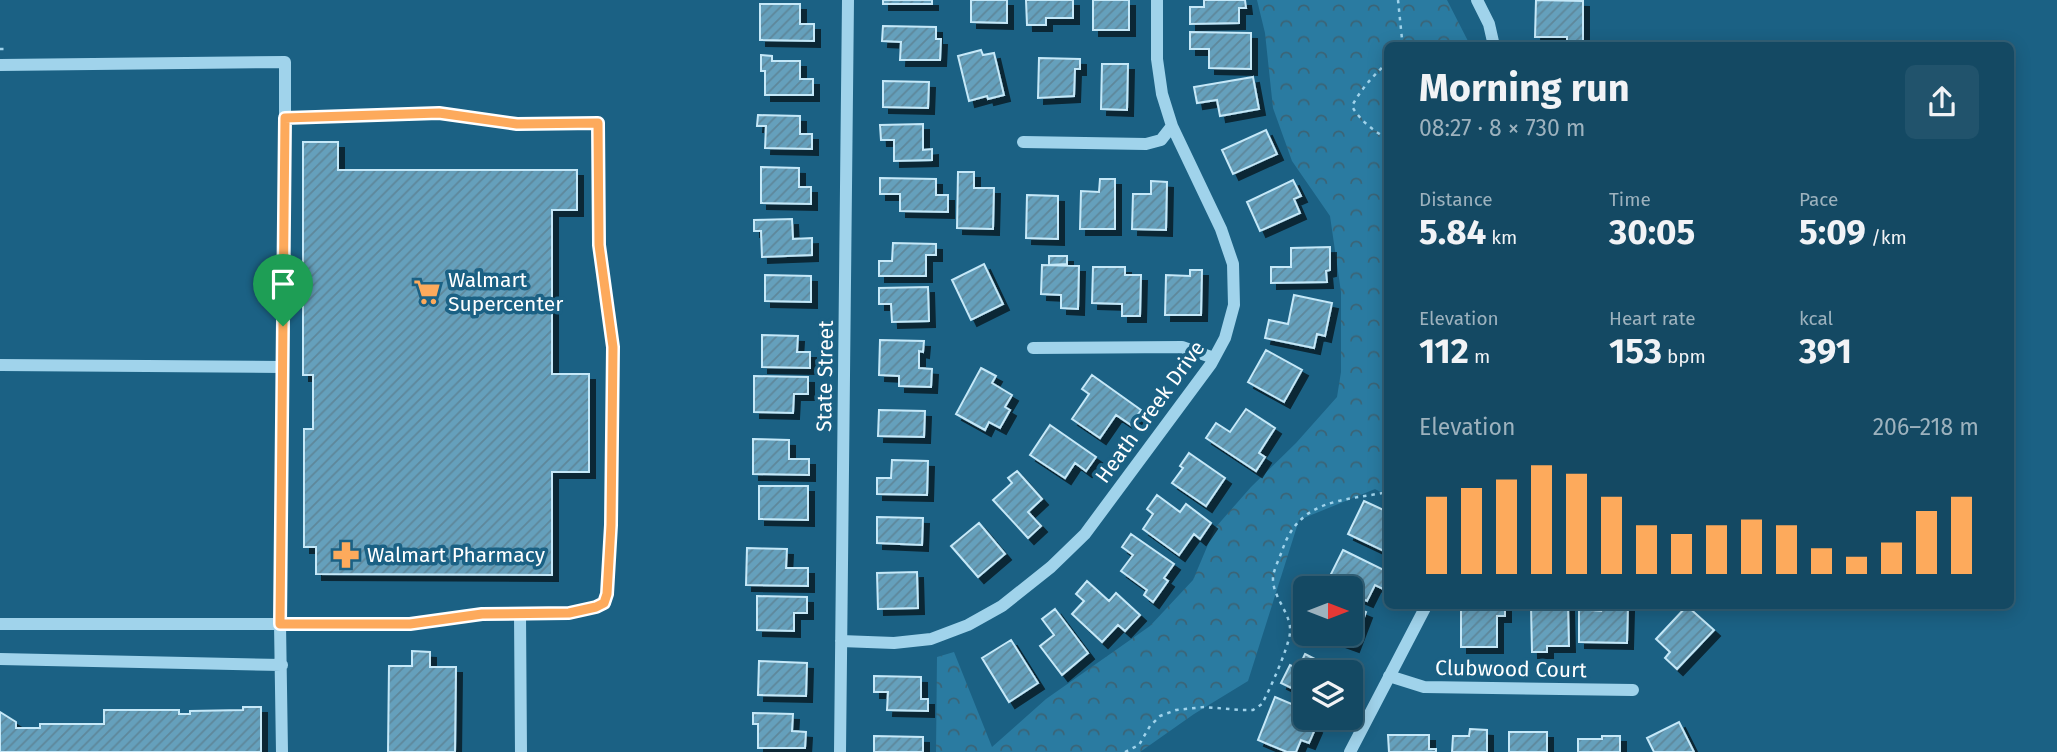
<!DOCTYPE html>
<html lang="en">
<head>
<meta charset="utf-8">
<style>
  body { margin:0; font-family:"Fira Sans",sans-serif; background:#21536c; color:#f1f3f6; height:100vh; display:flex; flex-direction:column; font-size:26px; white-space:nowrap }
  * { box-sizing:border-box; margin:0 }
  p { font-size:23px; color:#9db2be }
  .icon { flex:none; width:38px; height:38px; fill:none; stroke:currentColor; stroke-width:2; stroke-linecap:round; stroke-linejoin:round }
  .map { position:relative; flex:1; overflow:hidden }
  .panel { position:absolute; left:1384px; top:42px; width:630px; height:567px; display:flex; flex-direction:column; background:#144963; border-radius:10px; box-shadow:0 4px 18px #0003,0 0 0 2px #336178 }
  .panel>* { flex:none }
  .needle { width:46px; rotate:90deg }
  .controls { position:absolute; left:1293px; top:576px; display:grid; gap:14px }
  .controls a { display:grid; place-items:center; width:70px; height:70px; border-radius:10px; background:#144963; box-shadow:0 4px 18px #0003,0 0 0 2px #336178; font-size:35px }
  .pin { position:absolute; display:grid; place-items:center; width:60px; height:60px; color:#fff; margin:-72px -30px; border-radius:50% 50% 50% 0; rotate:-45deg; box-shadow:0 0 7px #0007 }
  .pin .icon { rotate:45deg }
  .round { display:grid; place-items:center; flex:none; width:74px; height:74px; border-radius:10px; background:#21536c }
  .overview { display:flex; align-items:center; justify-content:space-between; height:119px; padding:0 35px }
  h1 { font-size:38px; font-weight:700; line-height:52px }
  .metrics { display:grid; grid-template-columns:repeat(3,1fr); gap:10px; height:119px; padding:7px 35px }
  .metrics div { display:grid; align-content:center }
  .metrics b { font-size:35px; font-weight:700 }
  .metrics small { font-size:19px; font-weight:400 }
  .metrics p { font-size:19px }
  .chart { height:196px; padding:14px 35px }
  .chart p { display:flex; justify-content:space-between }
  .chart svg { width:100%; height:126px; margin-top:7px; stroke:#fdaa5c; stroke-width:6 }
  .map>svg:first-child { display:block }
</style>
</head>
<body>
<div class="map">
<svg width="2057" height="752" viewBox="0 0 2057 752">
  <defs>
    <pattern id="forest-crowns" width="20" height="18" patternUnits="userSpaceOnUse" patternTransform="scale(1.75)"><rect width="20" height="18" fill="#2a7ba1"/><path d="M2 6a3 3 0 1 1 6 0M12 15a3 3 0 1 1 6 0" fill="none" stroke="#3b6476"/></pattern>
    <pattern id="building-hatch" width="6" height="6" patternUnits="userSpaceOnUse" patternTransform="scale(1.75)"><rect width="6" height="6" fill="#65a0bc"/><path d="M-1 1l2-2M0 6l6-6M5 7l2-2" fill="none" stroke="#5e879a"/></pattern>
    <filter id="shadow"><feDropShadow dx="6" dy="6" stdDeviation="0" flood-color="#0009"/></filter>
  </defs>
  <rect width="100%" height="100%" fill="#1b6184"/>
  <path fill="url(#forest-crowns)" d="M1257 0H1447L1470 45 1388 46V496L1375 489 1299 520 1248 681 1194 714 1140 752H936L937 657 954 652 992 747 1046 699 1150 626 1193 580 1215 528 1251 487 1296 443 1337 397 1341 372V292L1330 216 1292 161 1273 108 1265 33Z"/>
  <path fill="url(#building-hatch)" stroke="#c5e8f8" stroke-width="2" filter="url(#shadow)" d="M883 0H932V4H883Z
    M971 0H1007V23L971 22Z
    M1026 0H1073V18H1046V25H1027Z
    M1093 0H1129V30H1093Z
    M1204 0H1245L1246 8H1239V23L1190 24V7H1204Z
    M1536 0 1583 1V44H1567V37H1535Z
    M760 4H800V24H814V41L760 40Z
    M883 26 936 27V39H941L940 60H900L901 42 882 41Z
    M1190 32 1251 33V69L1209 68V49H1190Z
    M981 50 983 55 994 53 1004 95 988 99 987 96 969 101 958 56Z
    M761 55 772 56V61H800V79H813V95H765V71H761Z
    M1039 58 1080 59V69H1075L1074 96 1038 98Z
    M1102 64H1128L1127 110 1101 109Z
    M1253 77 1259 109 1220 116 1217 100 1197 103 1194 87Z
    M883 81 929 82 928 108 883 107Z
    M758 115 800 116V134H812V149L765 148 766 126H757Z
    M923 124V150L932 149V160L894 161V140H881L880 125Z
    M1266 130 1277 154 1233 174 1222 150Z
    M303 142H338V170H577V210H552V374H589V472H552V575L316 574V547H304V429H313V375H303Z
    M761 167 799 168V187H811V204L761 203Z
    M958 172H974V188H994L993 229 957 228Z
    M880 178 936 179V195H948V212L900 211V194H880Z
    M1100 179H1115V229H1080L1081 191 1099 192Z
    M1293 180 1301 196 1294 199 1300 213 1260 231 1247 202Z
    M1151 181 1167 182 1166 230 1132 229 1133 194H1151Z
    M1027 195 1058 196V239L1026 238Z
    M792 219 793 239 812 238V255L762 257 761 231H754V220Z
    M893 243 936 244V255H926V276H879V261H892Z
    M1330 247V270L1326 271 1327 282 1271 283V267H1291V248Z
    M1049 256H1067V264L1049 265Z
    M984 264 1003 304 971 320 952 280Z
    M1042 265 1079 266 1078 309 1061 308V295L1041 294Z
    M1093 267H1125V275H1141L1140 316H1122V304L1092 303Z
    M1190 270H1202L1201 315H1165L1166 275 1190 276Z
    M765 275 811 276V302L765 301Z
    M928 287 929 321 892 322 891 304H879V288Z
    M1294 295 1332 303 1325 336 1317 334 1314 348 1265 338 1269 320 1288 324Z
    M762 335 798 336 797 352H810V368L762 367Z
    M880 340 924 341 923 352 919 351V368L932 369 931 387 899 386V376L879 375Z
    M1266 350 1302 370 1284 402 1248 382Z
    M981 368 996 376 992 383 1012 395 1005 407 1010 410 1000 428 989 422 985 430 956 414Z
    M1092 375 1141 410 1131 425 1116 415 1100 438 1072 419 1089 394 1082 389Z
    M754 376 808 377V394H794L793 413 754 412Z
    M1246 409 1275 428 1259 453 1265 457 1256 471 1206 438 1216 423 1230 432Z
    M879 410 925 411 924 437 878 436Z
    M1050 425 1096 457 1086 471 1075 463 1065 478 1030 455Z
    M753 439 789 440V459H809V475L753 474Z
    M1189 453 1225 478 1206 506 1172 483 1183 468 1180 466Z
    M892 460 928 461 927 495 877 494V478H891Z
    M1017 471 1042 499 1028 512 1041 526 1028 538 993 500 1012 483 1008 478Z
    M759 486H808V520L759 519Z
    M1157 495 1180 512 1186 504 1211 523 1200 539 1194 534 1179 555 1143 529 1153 514 1147 509Z
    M1364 501 1388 512V553L1348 534Z
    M877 517 923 518 922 545 877 543Z
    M979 523 1005 554 978 577 951 546Z
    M1131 534 1174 564 1164 578 1168 581 1153 602 1144 595 1147 590 1121 571 1133 555 1122 547Z
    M747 548 787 549 786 568H808V586L746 585Z
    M1343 550 1388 572 1387 591 1375 585 1367 601 1351 594V588H1339L1327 582Z
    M917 572 918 608 878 609 877 573Z
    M1087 581 1109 601 1116 593 1140 615 1125 631 1118 625 1102 642 1072 614 1084 601 1076 594Z
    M757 596 807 597V613H794V631L757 630Z
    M1351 606 1366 612 1353 646 1320 634H1351Z
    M1461 606H1505V616H1497V647H1461Z
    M1531 606H1568L1569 646H1547V652H1532Z
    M1579 606H1591V610L1601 611V606H1628L1627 643 1579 642Z
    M1687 606 1714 630 1677 669 1665 658 1670 652 1656 639Z
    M1055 609 1088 653 1062 675 1040 646 1054 635 1042 619Z
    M1011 640 1038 683 1009 702 982 658Z
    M412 651 430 652V667H456L455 752H388L389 666H412Z
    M1305 654 1340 672H1306V695L1281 683 1290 665 1298 669Z
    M759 661 807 663 806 696 758 695Z
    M874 676 921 677V699H928V711L887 710 888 692H874Z
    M1275 697 1306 710 1304 722 1316 727 1309 743 1301 740 1296 752H1287L1258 740Z
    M243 707H261V752H0V712L16 722V728H40V724H104V710H179V714H190V711L243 710Z
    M753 713 793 714 792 731 806 732 805 748H758V724H753Z
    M1679 722 1694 752H1654L1647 738Z
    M1470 729 1487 730V752H1452L1453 736H1469Z
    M1509 732H1547V752H1509Z
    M1388 735H1429V749H1436V752H1389Z
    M874 736 923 737V752H874Z
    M1602 736H1620V752H1578V739H1602Z"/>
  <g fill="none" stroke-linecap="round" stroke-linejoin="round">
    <path stroke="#a0d3eb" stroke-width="2.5" stroke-dasharray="3.5 5" stroke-linecap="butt" d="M1398 0 1402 39 1400 46
      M0 49H6L7 51
      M1388 62C1373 76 1361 89 1352 106 1359 120 1375 132 1388 139
      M1125 752 1139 745 1150 726 1160 716 1176 710 1204 707 1241 710H1253L1262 704C1270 689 1288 649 1290 633 1292 613 1272 598 1273 577 1274 569 1279 559 1282 551 1299 499 1342 501 1388 492"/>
    <path stroke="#a0d3eb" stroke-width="12" d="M1477 0 1489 24 1494 46
      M0 65 285 62V118L439 113 517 124 599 123V245L613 347 611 525 607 594 604 603 596 607 569 613 482 614 410 624H0
      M1023 142 1146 144 1161 140 1172 126
      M1033 348 1182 347 1214 358
      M0 365 283 367
      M520 614 521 752
      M841 641 894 643 931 639 968 625 1002 606 1051 567 1085 534 1211 364 1225 338 1234 305 1233 264 1221 229 1172 126 1162 94 1157 59V0
      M0 659 282 665
      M1389 676 1424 687 1633 690
      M282 752 280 624 285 118
      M840 752 848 0
      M1350 752 1426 606"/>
  </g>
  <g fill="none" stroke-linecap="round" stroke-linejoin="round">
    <defs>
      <path id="route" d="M439 113 517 124 598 123 599 245 613 347 611 525 607 594 604 603 596 607 569 613 482 614 410 624H280L285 118Z"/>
    </defs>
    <use href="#route" stroke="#fff" stroke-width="14"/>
    <use href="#route" stroke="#fdaa5c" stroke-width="9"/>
  </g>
  <defs>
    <symbol id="supermarket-bare" viewBox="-9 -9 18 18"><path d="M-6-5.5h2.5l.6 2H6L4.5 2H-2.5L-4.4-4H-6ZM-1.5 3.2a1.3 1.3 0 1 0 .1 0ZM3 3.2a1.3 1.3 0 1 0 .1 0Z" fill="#fdaa5c" stroke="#1b6184" stroke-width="2.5" paint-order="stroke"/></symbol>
    <symbol id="pharmacy-bare" viewBox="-9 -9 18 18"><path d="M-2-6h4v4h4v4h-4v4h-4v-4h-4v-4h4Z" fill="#fdaa5c" stroke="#1b6184" stroke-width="2.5" paint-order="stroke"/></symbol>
  </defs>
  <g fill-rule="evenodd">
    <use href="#supermarket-bare" x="408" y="273" width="38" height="38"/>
    <use href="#pharmacy-bare" x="327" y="536" width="38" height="38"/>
  </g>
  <g text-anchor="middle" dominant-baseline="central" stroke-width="7" stroke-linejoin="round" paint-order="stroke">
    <g font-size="21" fill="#fff" stroke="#1b6184" text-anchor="start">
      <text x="448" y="280">Walmart<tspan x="448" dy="24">Supercenter</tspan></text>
      <text x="367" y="555">Walmart Pharmacy</text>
    </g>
    <g font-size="21" fill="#fff" stroke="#1b6184">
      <text transform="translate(825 376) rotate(-89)">State Street</text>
      <text transform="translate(1150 412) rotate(-54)">Heath Creek Drive</text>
      <text transform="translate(1511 669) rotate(1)">Clubwood Court</text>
    </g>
  </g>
</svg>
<div class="controls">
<a><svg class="needle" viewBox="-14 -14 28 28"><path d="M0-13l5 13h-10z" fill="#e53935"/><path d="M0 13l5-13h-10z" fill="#9db2be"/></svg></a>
<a><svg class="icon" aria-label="layers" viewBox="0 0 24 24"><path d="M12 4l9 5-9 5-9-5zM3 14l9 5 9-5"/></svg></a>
</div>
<div class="pin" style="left:283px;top:326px;background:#1e9e55"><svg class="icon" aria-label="arrive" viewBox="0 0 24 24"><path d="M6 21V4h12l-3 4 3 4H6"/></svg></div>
<section class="panel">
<div class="overview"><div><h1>Morning run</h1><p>08:27 · 8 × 730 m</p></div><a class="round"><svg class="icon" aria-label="share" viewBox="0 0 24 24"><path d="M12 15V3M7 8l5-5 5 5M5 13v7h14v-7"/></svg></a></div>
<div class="metrics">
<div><p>Distance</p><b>5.84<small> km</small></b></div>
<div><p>Time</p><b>30:05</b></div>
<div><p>Pace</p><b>5:09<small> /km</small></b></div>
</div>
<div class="metrics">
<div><p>Elevation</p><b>112<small> m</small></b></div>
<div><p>Heart rate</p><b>153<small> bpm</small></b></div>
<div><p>kcal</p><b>391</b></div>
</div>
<div class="chart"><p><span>Elevation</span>206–218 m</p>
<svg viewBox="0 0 160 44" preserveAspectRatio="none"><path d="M5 44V17M15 44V14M25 44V11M35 44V6M45 44V9M55 44V17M65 44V27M75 44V30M85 44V27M95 44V25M105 44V27M115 44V35M125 44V38M135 44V33M145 44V22M155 44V17"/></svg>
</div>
</section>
</div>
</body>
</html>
